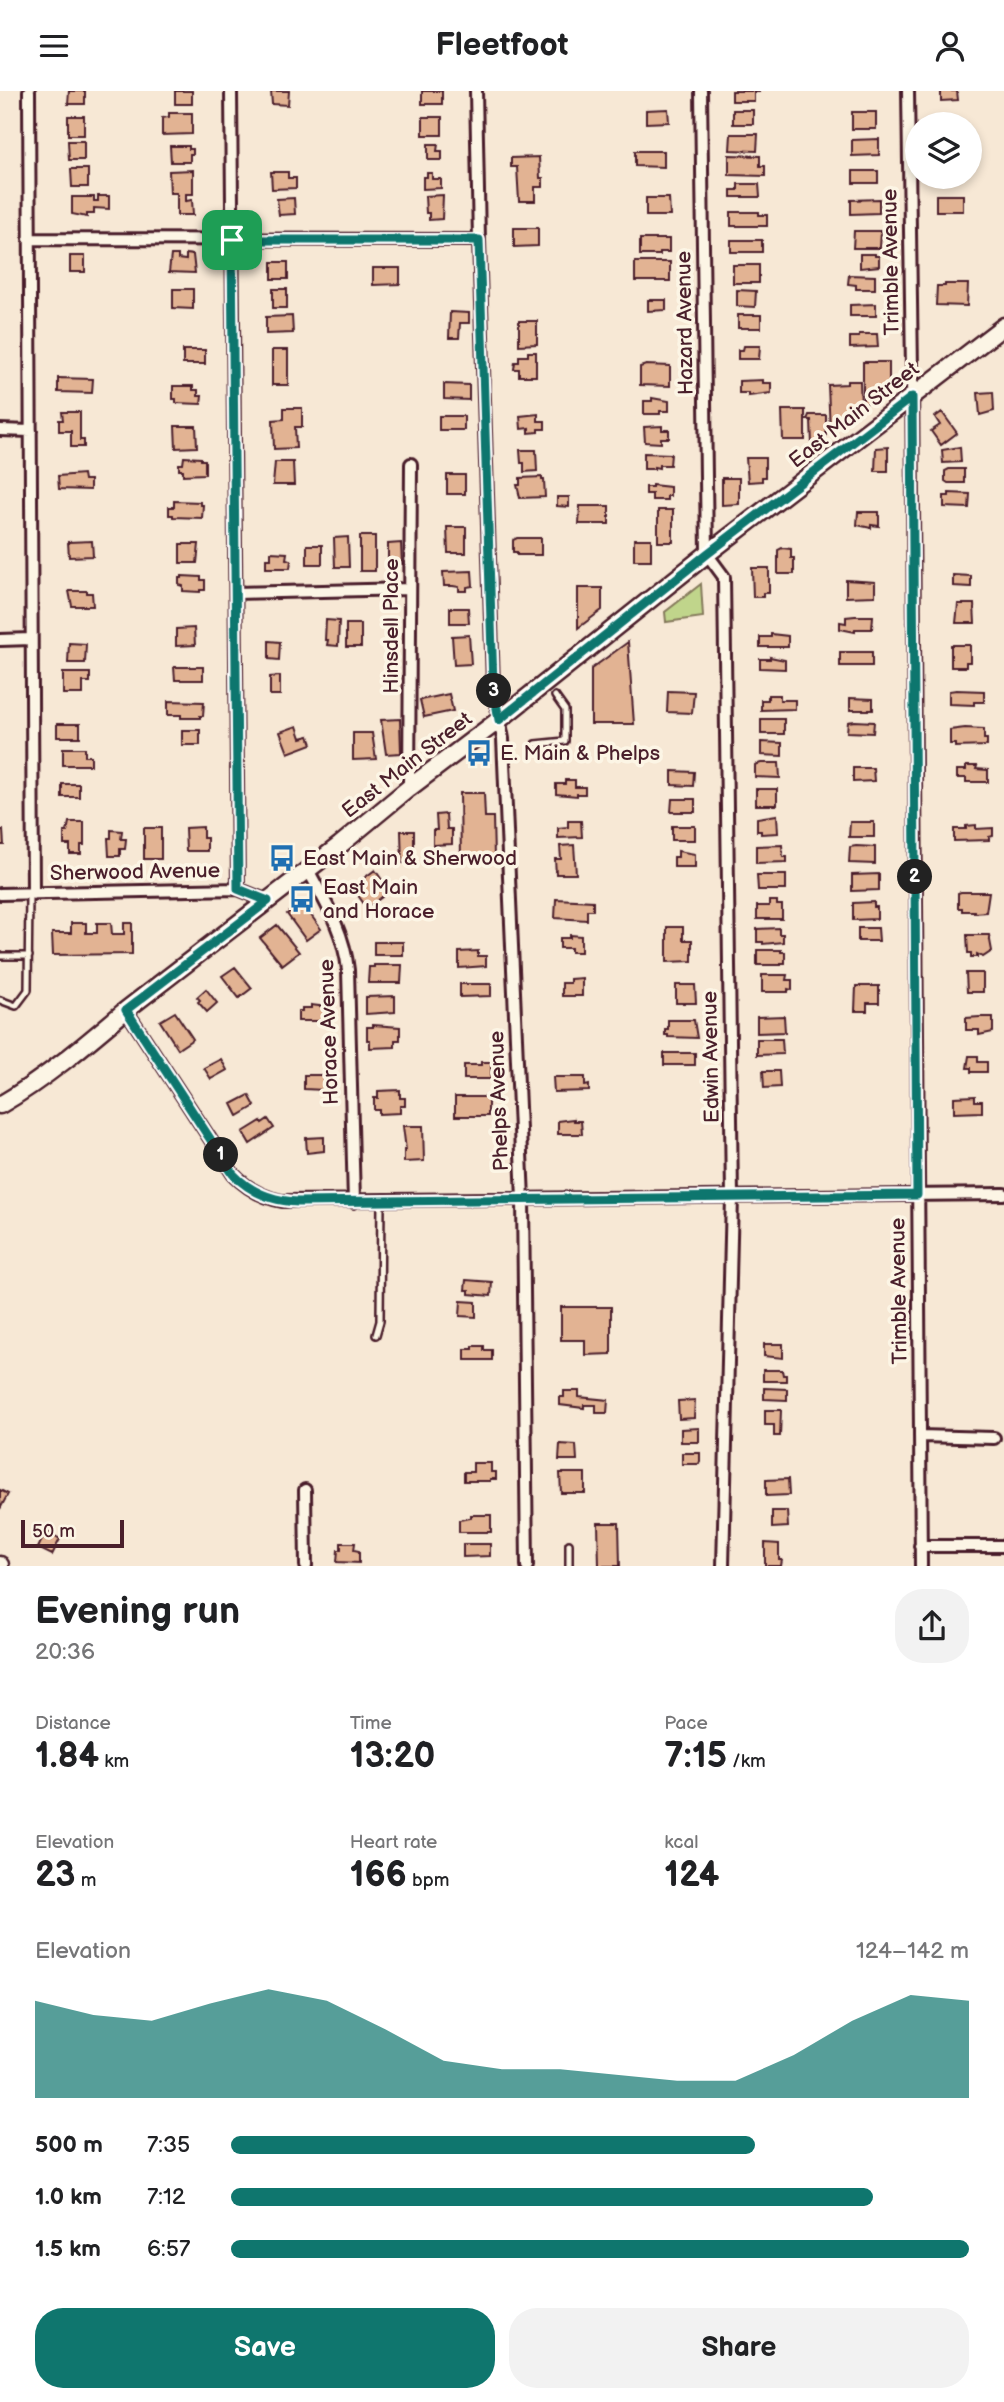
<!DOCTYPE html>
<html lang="en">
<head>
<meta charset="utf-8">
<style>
  body { margin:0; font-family:"Balsamiq Sans",sans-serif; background:#f2f2f2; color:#202124; height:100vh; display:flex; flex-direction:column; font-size:26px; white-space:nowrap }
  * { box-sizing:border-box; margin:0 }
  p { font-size:23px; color:#757577 }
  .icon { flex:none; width:38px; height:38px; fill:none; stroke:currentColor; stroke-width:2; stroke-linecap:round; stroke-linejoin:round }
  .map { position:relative; height:1475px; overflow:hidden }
  .side { display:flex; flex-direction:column; background:#fff; flex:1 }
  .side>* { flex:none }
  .fabs { position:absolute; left:905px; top:21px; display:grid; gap:14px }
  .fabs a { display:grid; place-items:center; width:77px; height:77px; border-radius:50%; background:#fff; box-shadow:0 4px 10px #0003; font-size:35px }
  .scale { position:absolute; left:21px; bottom:18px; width:103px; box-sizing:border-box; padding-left:7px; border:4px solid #4a1f2b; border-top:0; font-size:19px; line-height:24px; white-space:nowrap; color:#4a1f2b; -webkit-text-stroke:5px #fcf5e5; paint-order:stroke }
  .pin { position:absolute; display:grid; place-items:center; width:60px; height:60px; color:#fff; margin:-30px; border-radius:14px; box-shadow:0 4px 10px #0006 }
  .km { position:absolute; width:35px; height:35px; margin:-18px; border-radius:50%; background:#222; color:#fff; font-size:19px; line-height:35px; text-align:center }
  .round { display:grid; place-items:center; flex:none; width:74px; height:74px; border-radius:28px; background:#f2f2f2 }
  .head { display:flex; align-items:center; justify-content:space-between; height:119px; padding:0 35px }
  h1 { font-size:38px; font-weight:800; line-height:52px }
  .figures { display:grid; grid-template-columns:repeat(3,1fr); gap:10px; height:119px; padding:7px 35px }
  .figures div { display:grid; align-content:center }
  .figures b { font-size:35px; font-weight:800 }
  .figures small { font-size:19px; font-weight:400 }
  .figures p { font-size:19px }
  .chart { height:196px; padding:14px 35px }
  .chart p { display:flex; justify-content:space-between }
  .chart svg { width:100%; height:126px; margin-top:7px; fill:#0f766e; opacity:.7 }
  .button { display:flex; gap:14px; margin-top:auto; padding:14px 35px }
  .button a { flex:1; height:80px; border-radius:28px; background:#0f766e; color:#fff; font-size:28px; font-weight:800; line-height:80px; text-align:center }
  .button a+a { background:#f2f2f2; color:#202124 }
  ul { padding:0 35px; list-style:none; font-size:23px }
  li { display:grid; grid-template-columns:112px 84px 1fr; align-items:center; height:52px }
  li i { height:18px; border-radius:9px; background:#0f766e }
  header { display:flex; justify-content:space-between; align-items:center; height:91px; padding:0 35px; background:#fff; font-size:32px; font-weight:800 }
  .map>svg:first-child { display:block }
</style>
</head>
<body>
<header><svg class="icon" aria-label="menu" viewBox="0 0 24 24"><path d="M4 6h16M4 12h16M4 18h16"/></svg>Fleetfoot<svg class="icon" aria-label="person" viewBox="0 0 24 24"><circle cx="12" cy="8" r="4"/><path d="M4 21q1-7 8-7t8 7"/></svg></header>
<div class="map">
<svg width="1004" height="1475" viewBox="0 0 1004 1475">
  <rect width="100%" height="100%" fill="#f7e8d5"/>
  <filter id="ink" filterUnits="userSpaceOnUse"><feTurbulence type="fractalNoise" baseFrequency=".0143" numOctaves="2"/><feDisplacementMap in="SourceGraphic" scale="14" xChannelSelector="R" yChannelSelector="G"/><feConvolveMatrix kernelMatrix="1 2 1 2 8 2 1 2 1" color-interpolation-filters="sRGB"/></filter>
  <g filter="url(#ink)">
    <path fill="#c0d58b" stroke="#857a5b" stroke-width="2" d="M701 493 703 526 666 531 665 521Z"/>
    <path fill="#e2b393" stroke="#4a1f2b" stroke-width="2" d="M69 0H85V13H68Z
      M175 0H192V13H175Z
      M271 0H289L288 14 272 13Z
      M422 0H442V13H422Z
      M732 0H759V1H754V10H732Z
      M941 0H957L958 9 941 10Z
      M668 18 669 31 646 32V19Z
      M733 19H753V33H733Z
      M852 21H876V38H852Z
      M169 22H192V43L162 44V27L169 26Z
      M68 25H84V44H68Z
      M423 26H442V44H423Z
      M731 43H758L757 60 730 59Z
      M879 48V64L852 65V49Z
      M68 50H84V69H69Z
      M428 53H438L437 60H442V69H428Z
      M170 55H189V58H193V63H190V71H171Z
      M635 60H664V76L635 75Z
      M729 64 760 65V75H765V85L729 84Z
      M539 66 540 87H543V96H535V110H519L517 76H511V67Z
      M71 78H88V96H72Z
      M193 79V103H186V110L192 109 193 124H177V102H170L169 80Z
      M853 80H878V92H853Z
      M271 81H288V87H296V97L272 98Z
      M427 82H432V88H441V97L423 98V86H427Z
      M738 93H759L760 106H731V99H738Z
      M443 104 442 128 429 129V122H426L425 105Z
      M936 104H963V120H936Z
      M98 105H109V118L94 117V123H87V126L72 123V106H94V110H98Z
      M294 107 295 123 279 124 277 108Z
      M646 107H669L670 125H646Z
      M879 108V122L851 123V109Z
      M731 121H759V124H767V135H731Z
      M514 137H538V155L514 156Z
      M854 140H881L880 157H853Z
      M640 148H669V161H660V164H640Z
      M731 149H762V161H731Z
      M186 163 193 164 195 182 169 181 171 164H178V168L186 169Z
      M860 163H875V165H879V175L860 177Z
      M70 165H85V181H70Z
      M272 171H288V188H272Z
      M635 171H670V190H635Z
      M733 174H759V192H733Z
      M373 177H400V193L373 194Z
      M849 184 875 185V198H856V194L848 193Z
      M945 193H968L967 215 936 214 937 195H945Z
      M173 198H193V218L173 217Z
      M273 198H287V217H273Z
      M737 199 756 200 755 216 737 215Z
      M648 209H666V219L648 220Z
      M876 213V225H850V214Z
      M450 221 469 222V232H460L459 247H449Z
      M738 224H761V237H738Z
      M292 225 293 242 266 243V226Z
      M519 230H537V253L519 254Z
      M859 243H877L878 256 850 257V246H859Z
      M744 255H760L759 268H738V259H743Z
      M183 259H205V273H183Z
      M272 259H288V294H272Z
      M528 261H536V285H519V278H514L515 271H519V265H528Z
      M863 271H889V295L863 315Z
      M646 274 670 275V295L640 294V276Z
      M58 287 93 288 92 302 58 301Z
      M763 289V292H771V302L748 305V302H739V290Z
      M847 290H860L861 316 830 341 828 294 847 293Z
      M444 293 469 294V309L444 308Z
      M173 295H193V299H198V305H202L201 313 176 312V308H173Z
      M993 301 994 320 980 324 978 302Z
      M652 307 669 310V320H660V323H644V310H652Z
      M284 317H302V336H295L296 357 274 358 273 329 284 328Z
      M782 319H805V349H783Z
      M62 321H80V349H84V356H71V340H59V329H63Z
      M942 321 957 342 941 354 931 340 940 334 935 326Z
      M538 323V330H545V338H538V341L529 342V337L521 338 520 325Z
      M809 324H826V344L812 354 811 329H807Z
      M439 325H464V339H439Z
      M175 335H196L197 356 176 357Z
      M662 335V339H669V347H661V352L645 351 644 336Z
      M888 356V380H875L876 357Z
      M960 356 961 371 943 372 942 359Z
      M520 359H536L537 380 524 381V372H521Z
      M644 362 671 363 670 374H659V377L654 376V378H644Z
      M184 366 201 367V369H205V383L183 384V379H179V373H183Z
      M746 367H765V386H762V390L748 391Z
      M275 371H293L294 394H273Z
      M949 378H964V392H948L945 390V380Z
      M83 383 84 389H90V399L59 398 58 385Z
      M447 384H465V403H447Z
      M542 386V389H544L545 406 520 407 517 394H520V387Z
      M722 387H739V413L722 414Z
      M652 394 670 396V405H667V409H652V403H646V396H652Z
      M949 402 970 403 969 417 944 416V405H949Z
      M557 406H569V416L557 415Z
      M174 410 200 411V414H203L202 427 173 426V424H169V416H174Z
      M580 415H609V433H579Z
      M658 419H673V451H658Z
      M858 421H879V435L871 434V437L857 434Z
      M447 436H466V462H448Z
      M360 445H375V480H360Z
      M348 446 349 476H335L334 447Z
      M517 447H541V464H517V461H513V449Z
      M634 448H651V469H634Z
      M92 450 93 465 69 466 68 451Z
      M401 452 402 473H388V453Z
      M180 453H199L197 472H180Z
      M307 454H322V473H307Z
      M782 457 791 458V467H794V483H778V459Z
      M271 461 287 462 286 468 291 469 290 477H266V468H271Z
      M752 477H769V502H763V506H753Z
      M472 480 473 495 467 496V500H459V496L453 495H444L443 481Z
      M953 484 971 485V496L953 495Z
      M182 485 201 486V489H205V499H200V501L183 500V495L179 494V487H182Z
      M846 489 875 491V505L846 506Z
      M578 497H602V519L578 537Z
      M69 500H87V502H92L93 515H72Z
      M958 513H974L975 532H956Z
      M450 517H468L469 532H450Z
      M855 525H873L872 538H855V541L840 538V531L846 532V526Z
      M326 529 339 530 338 555 327 554 328 549H325Z
      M346 533H361V556H346Z
      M194 537 195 554 176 555V538Z
      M771 543 788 545V556H760V546H771Z
      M469 544 471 573 454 574 452 545Z
      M269 550 280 551 279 569 269 568Z
      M628 551 634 633H591V578Z
      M69 552 86 553 85 572H68Z
      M951 554H970V571H966V576H951Z
      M840 561H872V575H840Z
      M770 566 785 569V578L760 577V568H770Z
      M174 576H203V589H175Z
      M63 582H90V591H83V603H63Z
      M280 585V604H270V586Z
      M956 599 984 600V611H974V614L949 613V600Z
      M668 600 694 601 692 622 667 621Z
      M449 603 453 620 424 626 420 609Z
      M768 604H780V609H795V618L761 619V609H768Z
      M850 607 873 608V619H850Z
      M168 610 204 611 203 625H200V627H181V624H168Z
      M400 628 401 662 386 663 381 629Z
      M761 628H784V643H761Z
      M855 630 874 631 873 642 847 641 848 631Z
      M57 633H80V646H57Z
      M297 635 301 647 309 645 312 653 288 662 280 641Z
      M965 637 984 638V648H987V655L955 656V653H950V639Z
      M182 639H200V654H182Z
      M353 642H372L376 668 353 669Z
      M761 651 782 652V665L761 664Z
      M63 657H85V665H91V674H63Z
      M761 672H779L780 687 755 686V674Z
      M966 675H977L976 678 988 679V691H966V687H957V679H966Z
      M853 677H873L874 690 853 691Z
      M672 680 694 681 693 695 672 694Z
      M565 689H575V696H585V703H577V705L556 703V693H565Z
      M62 693H79V706H62Z
      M756 698H777V714H756Z
      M460 702H484L485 726H493L494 767 461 768Z
      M672 708H695V721H671Z
      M446 723 447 738H452V753L433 754V739H437L436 724Z
      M777 724 778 742 761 743V740H757V727Z
      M568 730H581L582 746 558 747V737L568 736Z
      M69 731H84V754H81V763H70V754H64V741H67Z
      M850 731H874V746H849Z
      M976 734V738L993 737V745L989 746V749L954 750V738H966V735Z
      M672 735H695V749H672Z
      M203 736V747H207V760H186L185 737Z
      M144 737H161V768H144Z
      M0 739H3L4 754H0Z
      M111 739 122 740 121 748H126L125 758H120V765H109L108 747H111Z
      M401 740H414V772H402Z
      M574 754 576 783H556L555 768H561L560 755Z
      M782 754 783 766H787V771L756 772V755Z
      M856 755 875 756V773L849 772 850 756Z
      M678 760 695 763V776H674V766H678Z
      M375 779 390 800 367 817 352 796Z
      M879 783V799L852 800V784Z
      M757 784H786V799H758Z
      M961 801H989L986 821 974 822V820H962V817H958V802Z
      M556 808 593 810V819H587V829L555 827Z
      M769 810H777V814H782V828H757V815H769Z
      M874 811V816H877V828L853 829V812Z
      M302 812 321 838 306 849 287 823Z
      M71 832H86V842H97V832H111L112 843H124V832H132V863L53 864 52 842H71Z
      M277 834 299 861 282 874 260 847Z
      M667 836H683V849H692V870L667 871Z
      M779 837V843H783V851L763 853V851H757V838Z
      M858 837H878L879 850H858Z
      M570 844 581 845V861H571V857H560V847H570Z
      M967 844H989L992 860 983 866 977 863V866H971V862H968Z
      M374 851H403V864H374Z
      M757 859H781V861H785V872H781V874H757Z
      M478 860V865H486V875L459 877V861Z
      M374 874H402L401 892H368L369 876H374Z
      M235 876 252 897 239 907 222 885Z
      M966 882H983V901H967Z
      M762 884H787L786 889H792V899L788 898V901H762Z
      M582 887V905H562V892H570V888Z
      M460 893H491V905L460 906Z
      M676 894H695L696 912H676Z
      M856 895H879V912H867V920H855Z
      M206 898 217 912 207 921 198 911 200 909 197 906Z
      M395 905V921L366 923V906Z
      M311 914 327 916V930H298V920H302V917H311Z
      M175 921 193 948 178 958 160 930Z
      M784 925 785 941 757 942V926Z
      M980 926H993V941L979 944V939H966V927Z
      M668 929H694L697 947 668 946V944H665V938H668Z
      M373 934 400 936V949H395V956L370 957V949H367V936H373Z
      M757 948H782L783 963 757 964Z
      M664 962H695V974H664Z
      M969 965H978V971H987V981H971V977H967Z
      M221 968 227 979 211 988 204 977Z
      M481 971H491V988H464V974H481Z
      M763 980H779L780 996 764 997Z
      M304 984H324V999L304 998Z
      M553 986H585V995L589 994V1000L554 1001Z
      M400 999V1007H405V1015H400V1022L379 1023V1019H374V1007H378V1000Z
      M249 1004 255 1015 238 1025 232 1013Z
      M975 1005V1010H982V1021L954 1022V1006Z
      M455 1006H488V1025H455Z
      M268 1028 274 1037 250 1053 243 1041 261 1030 262 1032Z
      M574 1028V1030H581L582 1043H558V1030Z
      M403 1035H423L424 1070 404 1071V1059H406Z
      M324 1046V1060L307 1062 306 1047Z
      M466 1189 492 1191 491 1205 469 1203V1199H465Z
      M461 1210 476 1211V1226L460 1225Z
      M561 1216H611V1263L585 1264V1249H561Z
      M764 1253H783V1267L764 1265Z
      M473 1255H484V1259H492V1269H465V1258H473Z
      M763 1279H782L783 1284H786V1290H763Z
      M764 1297 787 1298V1309L764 1308Z
      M564 1300H579V1306L608 1309 607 1322H596V1314H584V1317L560 1314V1306H564Z
      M695 1309 694 1327 679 1328 678 1310Z
      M765 1319H781L780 1345H774V1334H765Z
      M699 1337V1351H681V1338Z
      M560 1353 576 1354 577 1369H559Z
      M682 1362H700V1370L699 1373H682Z
      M473 1372H491V1381H496V1388H490V1390H464V1381H473Z
      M560 1382H585V1402H561Z
      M788 1388 789 1404 766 1405V1389Z
      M0 1399 8 1403 0 1418Z
      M772 1420H787L788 1436 772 1437Z
      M471 1424H491V1441H459V1429L471 1427Z
      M598 1432H619L620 1475H599Z
      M46 1440 60 1448 52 1464 38 1457Z
      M341 1452H355L354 1459 359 1460V1472L337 1471 338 1459H341Z
      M765 1452 779 1453V1469H782L781 1475H765Z
      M463 1453H490V1465L463 1466Z"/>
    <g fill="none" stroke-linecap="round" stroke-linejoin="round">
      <defs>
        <path id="lane" d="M535 653 565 650V619L555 605
          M0 865H29
          M0 909 16 915 28 899 29 803
          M376 1244 380 1230 381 1110
          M569 1453V1475"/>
        <path id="street" d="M29 0 33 803
          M231 0 238 798
          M476 0 479 149 493 594 503 648 523 1108 527 1475
          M701 0 707 463 724 486 732 1106 723 1475
          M908 0 912 279 921 1475
          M29 148 479 149
          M0 339 31 340
          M236 502 410 498
          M0 549 31 548
          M409 697 411 373
          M308 779C326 812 344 841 348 879L354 1111
          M0 803 238 798 268 810
          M126 919 233 1083C246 1097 262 1106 282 1110L1004 1103
          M920 1345 994 1347
          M305 1399 306 1475
          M920 1455H1004"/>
        <path id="secondary" d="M0 1014C45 988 86 953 126 919L340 754 409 697 499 629 707 463 1004 235
          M0 1474V1475"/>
      </defs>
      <use href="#lane" stroke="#4a1f2b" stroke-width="10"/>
      <use href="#street" stroke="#4a1f2b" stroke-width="16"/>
      <use href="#secondary" stroke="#4a1f2b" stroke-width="21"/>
      <use href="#lane" stroke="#fcf5e5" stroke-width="5"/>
      <use href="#street" stroke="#fcf5e5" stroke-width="10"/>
      <use href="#secondary" stroke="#fcf5e5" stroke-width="16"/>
    </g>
  </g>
  <g fill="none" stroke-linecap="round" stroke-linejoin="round" filter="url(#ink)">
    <defs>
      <path id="route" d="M232 149H479L493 594 499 629 707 463 912 306 917 1104 298 1111C272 1110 251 1102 233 1083L126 919 268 810 238 798Z"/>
    </defs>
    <use href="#route" stroke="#fff" stroke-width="14"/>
    <use href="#route" stroke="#0f766e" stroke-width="9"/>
  </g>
  <defs>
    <symbol id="bus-bare" viewBox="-9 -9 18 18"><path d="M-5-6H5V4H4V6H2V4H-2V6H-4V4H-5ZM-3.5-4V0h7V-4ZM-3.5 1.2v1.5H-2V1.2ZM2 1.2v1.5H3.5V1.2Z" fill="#1f6fb2" stroke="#fcf5e5" stroke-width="2.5" paint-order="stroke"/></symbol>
  </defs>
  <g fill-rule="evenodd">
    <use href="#bus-bare" x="460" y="643" width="38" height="38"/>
    <use href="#bus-bare" x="263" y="748" width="38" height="38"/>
    <use href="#bus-bare" x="283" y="789" width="38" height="38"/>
  </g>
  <g text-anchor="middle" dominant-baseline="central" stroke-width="7" stroke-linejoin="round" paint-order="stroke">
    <g font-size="21" fill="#4a1f2b" stroke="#fcf5e5">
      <text transform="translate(891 171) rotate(-91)">Trimble Avenue</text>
      <text transform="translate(685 232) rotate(-91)">Hazard Avenue</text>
      <text transform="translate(854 324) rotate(-38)">East Main Street</text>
      <text transform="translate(391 535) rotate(-90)">Hinsdell Place</text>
      <text transform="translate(407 674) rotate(-38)">East Main Street</text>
      <text transform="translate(135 781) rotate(-1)">Sherwood Avenue</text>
      <text transform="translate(329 941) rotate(-92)">Horace Avenue</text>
      <text transform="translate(711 966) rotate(-91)">Edwin Avenue</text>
      <text transform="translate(499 1010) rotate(-92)">Phelps Avenue</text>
      <text transform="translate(899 1200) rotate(-91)">Trimble Avenue</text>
    </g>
    <g font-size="21" fill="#4a1f2b" stroke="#fcf5e5" text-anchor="start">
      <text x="500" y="662">E. Main &amp; Phelps</text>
      <text x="303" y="767">East Main &amp; Sherwood</text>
      <text x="323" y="796">East Main<tspan x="323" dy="24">and Horace</tspan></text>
    </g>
  </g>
</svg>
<div class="fabs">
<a><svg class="icon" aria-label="layers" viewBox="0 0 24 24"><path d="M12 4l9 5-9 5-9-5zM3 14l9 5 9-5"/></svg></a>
</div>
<div class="scale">50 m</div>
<div class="pin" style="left:232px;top:149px;background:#1e9e55"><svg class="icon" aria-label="arrive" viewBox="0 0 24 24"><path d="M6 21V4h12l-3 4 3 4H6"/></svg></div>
<b class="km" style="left:221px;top:1064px">1</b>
<b class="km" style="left:915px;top:786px">2</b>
<b class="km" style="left:494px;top:600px">3</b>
</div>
<section class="side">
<div class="head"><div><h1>Evening run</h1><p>20:36</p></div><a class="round"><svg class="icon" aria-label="share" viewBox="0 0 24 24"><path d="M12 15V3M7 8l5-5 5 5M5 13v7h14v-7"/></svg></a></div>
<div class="figures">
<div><p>Distance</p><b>1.84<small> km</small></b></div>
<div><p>Time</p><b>13:20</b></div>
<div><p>Pace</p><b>7:15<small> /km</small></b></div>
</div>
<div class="figures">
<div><p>Elevation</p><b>23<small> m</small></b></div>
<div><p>Heart rate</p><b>166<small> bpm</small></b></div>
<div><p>kcal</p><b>124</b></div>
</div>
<div class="chart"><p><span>Elevation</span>124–142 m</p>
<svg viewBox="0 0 160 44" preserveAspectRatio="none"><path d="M0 44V10L10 15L20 17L30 11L40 6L50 10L60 20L70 31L80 34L90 34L100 36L110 38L120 38L130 29L140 17L150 8L160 10V44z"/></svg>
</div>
<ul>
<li><b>500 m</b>7:35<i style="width:71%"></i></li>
<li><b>1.0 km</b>7:12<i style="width:87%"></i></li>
<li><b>1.5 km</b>6:57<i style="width:100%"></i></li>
</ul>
<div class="button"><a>Save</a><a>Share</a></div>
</section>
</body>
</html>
